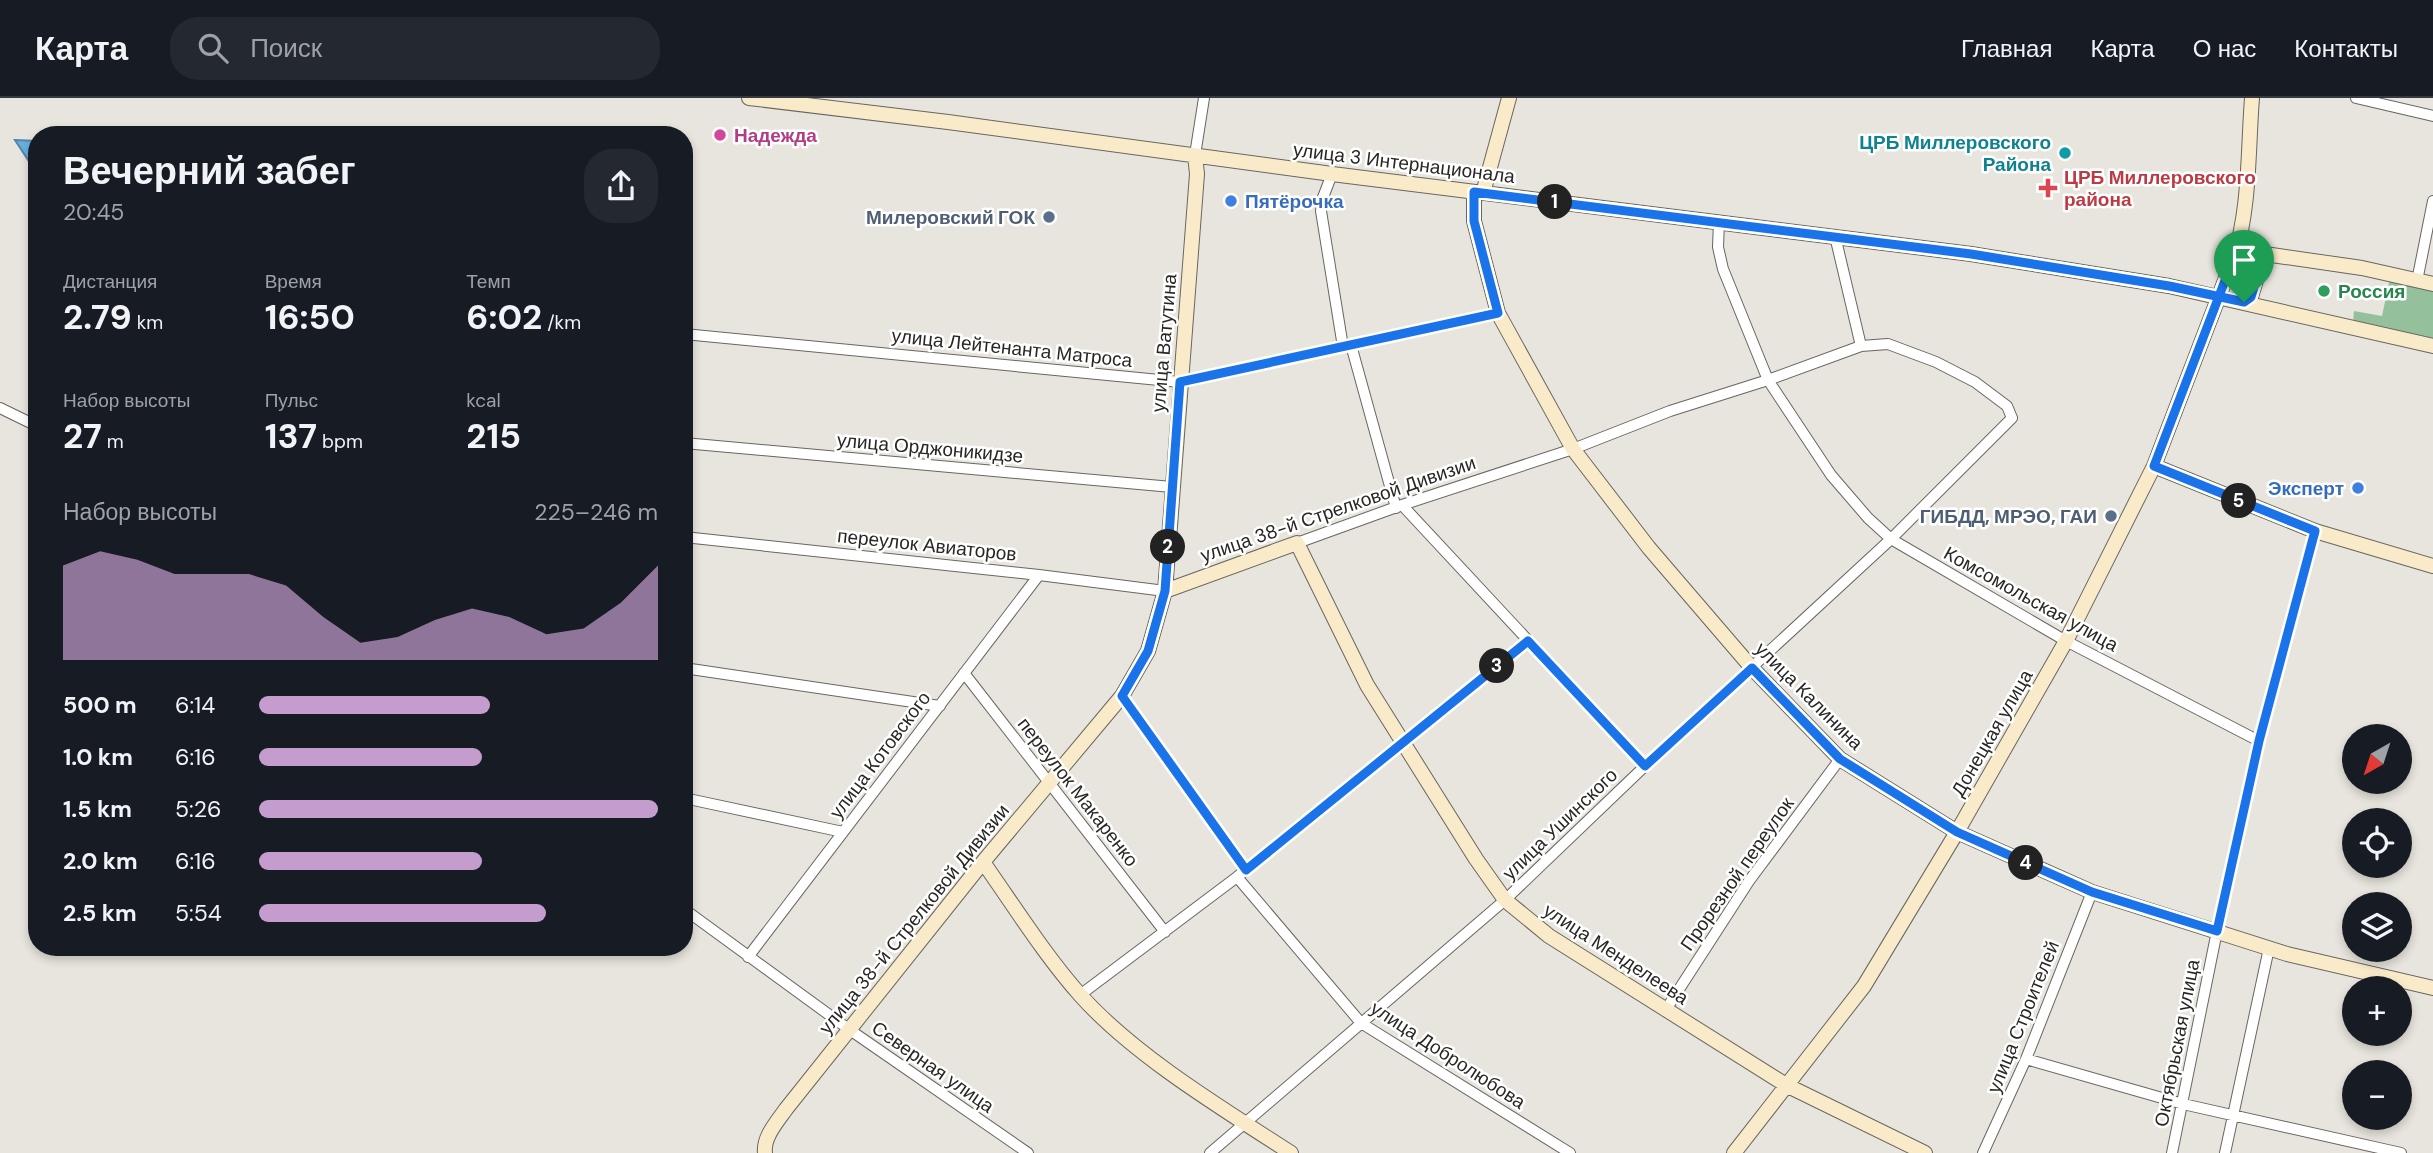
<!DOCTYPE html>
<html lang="ru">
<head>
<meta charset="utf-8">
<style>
  body { margin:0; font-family:"DM Sans",sans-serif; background:#242831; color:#f1f3f6; height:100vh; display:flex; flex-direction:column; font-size:26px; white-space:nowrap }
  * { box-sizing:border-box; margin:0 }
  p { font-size:23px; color:#9ea1a6 }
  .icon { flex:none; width:38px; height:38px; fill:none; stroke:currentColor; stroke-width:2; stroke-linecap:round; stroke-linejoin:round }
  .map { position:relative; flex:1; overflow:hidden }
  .details { position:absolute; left:28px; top:28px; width:665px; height:830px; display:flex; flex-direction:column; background:#171b24; border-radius:28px; box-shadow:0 4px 10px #0003 }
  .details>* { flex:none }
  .needle { width:46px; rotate:219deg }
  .buttons { position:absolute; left:2342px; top:626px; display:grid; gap:14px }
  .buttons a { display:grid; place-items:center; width:70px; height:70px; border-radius:50%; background:#171b24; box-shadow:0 4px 10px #0003; font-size:35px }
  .pin { position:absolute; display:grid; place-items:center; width:60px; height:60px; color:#fff; margin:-72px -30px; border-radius:50% 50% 50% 0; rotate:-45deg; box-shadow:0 0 7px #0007 }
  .pin .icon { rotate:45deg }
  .km { position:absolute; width:35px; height:35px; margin:-18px; border-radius:50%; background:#222; color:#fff; font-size:19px; line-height:35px; text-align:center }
  .round { display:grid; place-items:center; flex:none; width:74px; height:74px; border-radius:28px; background:#242831 }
  .summary { display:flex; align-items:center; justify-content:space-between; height:119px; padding:0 35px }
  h1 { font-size:38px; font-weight:700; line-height:52px }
  .metrics { display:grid; grid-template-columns:repeat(3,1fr); gap:10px; height:119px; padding:7px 35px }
  .metrics div { display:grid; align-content:center }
  .metrics b { font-size:35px; font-weight:700 }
  .metrics small { font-size:19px; font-weight:400 }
  .metrics p { font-size:19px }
  .chart { height:196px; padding:14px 35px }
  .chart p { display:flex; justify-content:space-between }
  .chart svg { width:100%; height:126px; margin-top:7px; fill:#c49cce; opacity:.7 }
  ul { padding:0 35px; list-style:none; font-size:23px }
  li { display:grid; grid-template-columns:112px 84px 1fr; align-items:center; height:52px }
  li i { height:18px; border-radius:9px; background:#c49cce }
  header { display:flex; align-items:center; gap:42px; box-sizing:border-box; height:98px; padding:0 35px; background:#171b24; border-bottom:2px solid #363941 }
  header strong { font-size:33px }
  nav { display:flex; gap:38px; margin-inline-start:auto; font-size:24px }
  .search { width:490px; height:63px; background:#242831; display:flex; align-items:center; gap:18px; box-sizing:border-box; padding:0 24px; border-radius:28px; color:#9ea1a6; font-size:26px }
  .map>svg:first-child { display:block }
</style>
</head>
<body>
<header>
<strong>Карта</strong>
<div class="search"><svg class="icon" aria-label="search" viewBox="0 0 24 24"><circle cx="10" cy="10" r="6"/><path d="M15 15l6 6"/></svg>Поиск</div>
<nav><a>Главная</a><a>Карта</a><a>О нас</a><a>Контакты</a></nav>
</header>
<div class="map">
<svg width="2433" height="1055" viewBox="0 0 2433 1055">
  <rect width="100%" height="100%" fill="#e7e5dd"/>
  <path fill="#94c19b" d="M2241 157 2257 160 2247 191 2231 189Z
    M2390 180 2433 191V240L2353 223 2354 213 2382 218Z"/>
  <path fill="#67afdf" stroke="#5486a7" stroke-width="2" d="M15 42 37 43V87L34 83 36 74Z"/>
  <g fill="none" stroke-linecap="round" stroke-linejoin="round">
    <defs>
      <path id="street" d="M2356 0 2433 18
        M1195 57 1204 0
        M1332 76 1322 102 1321 113 1343 249
        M1719 124 1718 149 1723 171 1768 282 1831 377 1868 420 1891 441 2066 543 2259 643
        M1835 138 1861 248
        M2417 183 2433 103
        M684 236 1180 284 1498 215
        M1351 247 1396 410
        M0 310 37 328
        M684 345 1172 389
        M1402 407 1645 668
        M684 439 1039 477 1165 493
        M684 570 940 608
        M964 575 1165 834
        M1122 598 1246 772
        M684 700 843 734
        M1237 779 1361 925 1570 1055
        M684 811 850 932 1028 1055
        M748 859 1039 477
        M1080 897 1237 779 1528 543
        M1665 913 1749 783 1840 661
        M2026 961 2183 1006 2401 1055
        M1210 1055 1505 802 1645 668 1891 441 2012 320 2007 308 1975 284 1936 264 1888 246 1861 248 1768 282 1670 313 1573 351 1402 407 1297 445
        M1983 1055 2026 961 2092 794
        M2172 1055 2217 833 2259 643 2315 433
        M2225 1055 2269 850"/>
      <path id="secondary" d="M749 0 948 24 1332 76 1971 156 2169 188 2433 248
        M1474 94V123L1498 215 1573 351 1649 450 1752 570 1840 661 1957 734 2092 794 2287 856 2433 890
        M1483 95 1509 0
        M2234 159C2250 112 2248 50 2252 0
        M2244 204 2251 199 2262 162 2258 155
        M2154 368 2315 433 2433 468
        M1165 493 1297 445 1367 587 1476 761 1505 802 1549 838 1786 987 1925 1055
        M983 764C1014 808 1046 859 1081 898 1135 958 1223 1011 1291 1055
        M765 1055C763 1039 777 1024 786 1011L983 764 1122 598 1148 553 1165 493 1197 76 1195 57
        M1734 1055 1864 888 1957 734 2066 543 2154 368 2234 159 2243 153 2258 155 2362 170 2433 186"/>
    </defs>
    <use href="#street" stroke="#68665f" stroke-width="12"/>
    <use href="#secondary" stroke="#68665f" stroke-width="16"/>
    <use href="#street" stroke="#fff" stroke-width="10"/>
    <use href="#secondary" stroke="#f9ebca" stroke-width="14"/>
  </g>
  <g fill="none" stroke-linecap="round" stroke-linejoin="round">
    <defs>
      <path id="route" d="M2244 204 2174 189 2169 188 1971 156 1474 94V123L1498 215 1180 284 1165 493 1148 553 1122 598 1246 772 1528 543 1645 668 1752 570 1840 661 1957 734 2092 794 2217 833 2259 643 2315 433 2154 368 2234 159 2243 153 2258 155 2262 162 2251 199 2244 204"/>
    </defs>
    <use href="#route" stroke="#fff" stroke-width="14"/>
    <use href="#route" stroke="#1a73e8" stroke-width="9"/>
  </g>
  <circle fill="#d1479c" stroke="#fff" stroke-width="2.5" cx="720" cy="37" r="7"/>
  <circle fill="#0f9aa8" stroke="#fff" stroke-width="2.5" cx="2065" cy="55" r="7"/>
  <path fill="#e0444e" stroke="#fff" stroke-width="2.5" d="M2044.5 79.5h7v7h7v7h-7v7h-7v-7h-7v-7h7z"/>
  <g fill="#3f7fe0" stroke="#fff" stroke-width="2.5">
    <circle cx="1231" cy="103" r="7"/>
    <circle cx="2358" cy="390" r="7"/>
  </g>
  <g fill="#5c6f8a" stroke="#fff" stroke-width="2.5">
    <circle cx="1049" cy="119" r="7"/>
    <circle cx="2111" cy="418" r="7"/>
  </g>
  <circle fill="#2e9e5b" stroke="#fff" stroke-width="2.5" cx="2324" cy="193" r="7"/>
  <g text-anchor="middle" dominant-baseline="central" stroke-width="5" stroke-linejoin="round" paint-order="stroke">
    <g font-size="19" font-weight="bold" fill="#b23c85" stroke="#fff" text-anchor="start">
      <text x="734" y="37">Надежда</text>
    </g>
    <g font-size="19" font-weight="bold" fill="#0d838f" stroke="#fff" text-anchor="end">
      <text x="2051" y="44">ЦРБ Миллеровского<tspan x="2051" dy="22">Района</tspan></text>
    </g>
    <g font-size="19" fill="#282724" stroke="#fff">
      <text transform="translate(1404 65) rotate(7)">улица 3 Интернационала</text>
      <text transform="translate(1164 245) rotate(-85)">улица Ватутина</text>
      <text transform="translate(1012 250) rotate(6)">улица Лейтенанта Матроса</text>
      <text transform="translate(930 350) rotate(5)">улица Орджоникидзе</text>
      <text transform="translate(1338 411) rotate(-19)">улица 38-й Стрелковой Дивизии</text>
      <text transform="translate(927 447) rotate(6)">переулок Авиаторов</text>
      <text transform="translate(2031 501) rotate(29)">Комсомольская улица</text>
      <text transform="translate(1809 598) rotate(45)">улица Калинина</text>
      <text transform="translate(1992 635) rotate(-60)">Донецкая улица</text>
      <text transform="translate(880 657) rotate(-53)">улица Котовского</text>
      <text transform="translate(1078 694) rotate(52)">переулок Макаренко</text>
      <text transform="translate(1560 726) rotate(-44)">улица Ушинского</text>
      <text transform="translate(1737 776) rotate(-55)">Прорезной переулок</text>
      <text transform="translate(914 821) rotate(-51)">улица 38-й Стрелковой Дивизии</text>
      <text transform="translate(1616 856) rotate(33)">улица Менделеева</text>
      <text transform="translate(2023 919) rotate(-68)">улица Строителей</text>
      <text transform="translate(2177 945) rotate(-79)">Октябрьская улица</text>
      <text transform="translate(1448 957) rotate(33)">улица Добролюбова</text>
      <text transform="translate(933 969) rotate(35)">Северная улица</text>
    </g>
    <g font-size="19" font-weight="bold" fill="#be3a42" stroke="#fff" text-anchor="start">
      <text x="2064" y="79">ЦРБ Миллеровского<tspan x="2064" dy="22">района</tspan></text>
    </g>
    <g font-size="19" font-weight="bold" fill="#366cbe" stroke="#fff" text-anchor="start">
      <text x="1245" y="103">Пятёрочка</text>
      <text x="2344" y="390" text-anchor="end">Эксперт</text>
    </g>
    <g font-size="19" font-weight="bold" fill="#4e5e75" stroke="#fff" text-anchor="end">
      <text x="1035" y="119">Милеровский ГОК</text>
      <text x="2097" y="418">ГИБДД, МРЭО, ГАИ</text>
    </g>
    <g font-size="19" font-weight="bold" fill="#27864d" stroke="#fff" text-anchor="start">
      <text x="2338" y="193">Россия</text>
    </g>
  </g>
</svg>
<div class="buttons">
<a><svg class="needle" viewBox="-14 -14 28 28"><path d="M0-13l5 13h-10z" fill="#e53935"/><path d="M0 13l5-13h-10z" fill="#9ea1a6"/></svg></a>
<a><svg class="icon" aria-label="locate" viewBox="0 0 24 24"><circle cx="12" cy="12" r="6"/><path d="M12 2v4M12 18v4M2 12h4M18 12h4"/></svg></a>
<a><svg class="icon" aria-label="layers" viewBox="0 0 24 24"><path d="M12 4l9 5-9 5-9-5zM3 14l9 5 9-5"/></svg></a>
<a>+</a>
<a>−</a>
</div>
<div class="pin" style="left:2244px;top:204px;background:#1e9e55"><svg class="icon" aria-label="arrive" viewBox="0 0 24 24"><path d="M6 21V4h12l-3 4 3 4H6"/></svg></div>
<b class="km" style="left:1555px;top:104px">1</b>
<b class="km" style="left:1168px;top:449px">2</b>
<b class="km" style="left:1497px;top:568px">3</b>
<b class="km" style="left:2026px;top:765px">4</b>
<b class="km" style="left:2239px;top:403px">5</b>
<section class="details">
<div class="summary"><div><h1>Вечерний забег</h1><p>20:45</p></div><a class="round"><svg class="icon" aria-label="share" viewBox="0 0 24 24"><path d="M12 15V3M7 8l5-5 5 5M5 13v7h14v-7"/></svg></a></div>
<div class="metrics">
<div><p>Дистанция</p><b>2.79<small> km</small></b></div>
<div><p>Время</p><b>16:50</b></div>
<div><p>Темп</p><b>6:02<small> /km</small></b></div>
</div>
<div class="metrics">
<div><p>Набор высоты</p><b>27<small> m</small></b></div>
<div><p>Пульс</p><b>137<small> bpm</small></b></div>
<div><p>kcal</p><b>215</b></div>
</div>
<div class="chart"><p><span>Набор высоты</span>225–246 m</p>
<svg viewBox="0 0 160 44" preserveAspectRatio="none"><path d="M0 44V11L10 6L20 9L30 14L40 14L50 14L60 18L70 29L80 38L90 36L100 30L110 26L120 29L130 35L140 33L150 24L160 11V44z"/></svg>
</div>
<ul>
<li><b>500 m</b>6:14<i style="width:58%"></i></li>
<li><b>1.0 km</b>6:16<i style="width:56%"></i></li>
<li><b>1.5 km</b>5:26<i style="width:100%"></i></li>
<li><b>2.0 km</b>6:16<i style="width:56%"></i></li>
<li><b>2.5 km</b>5:54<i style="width:72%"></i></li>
</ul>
</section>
</div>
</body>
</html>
